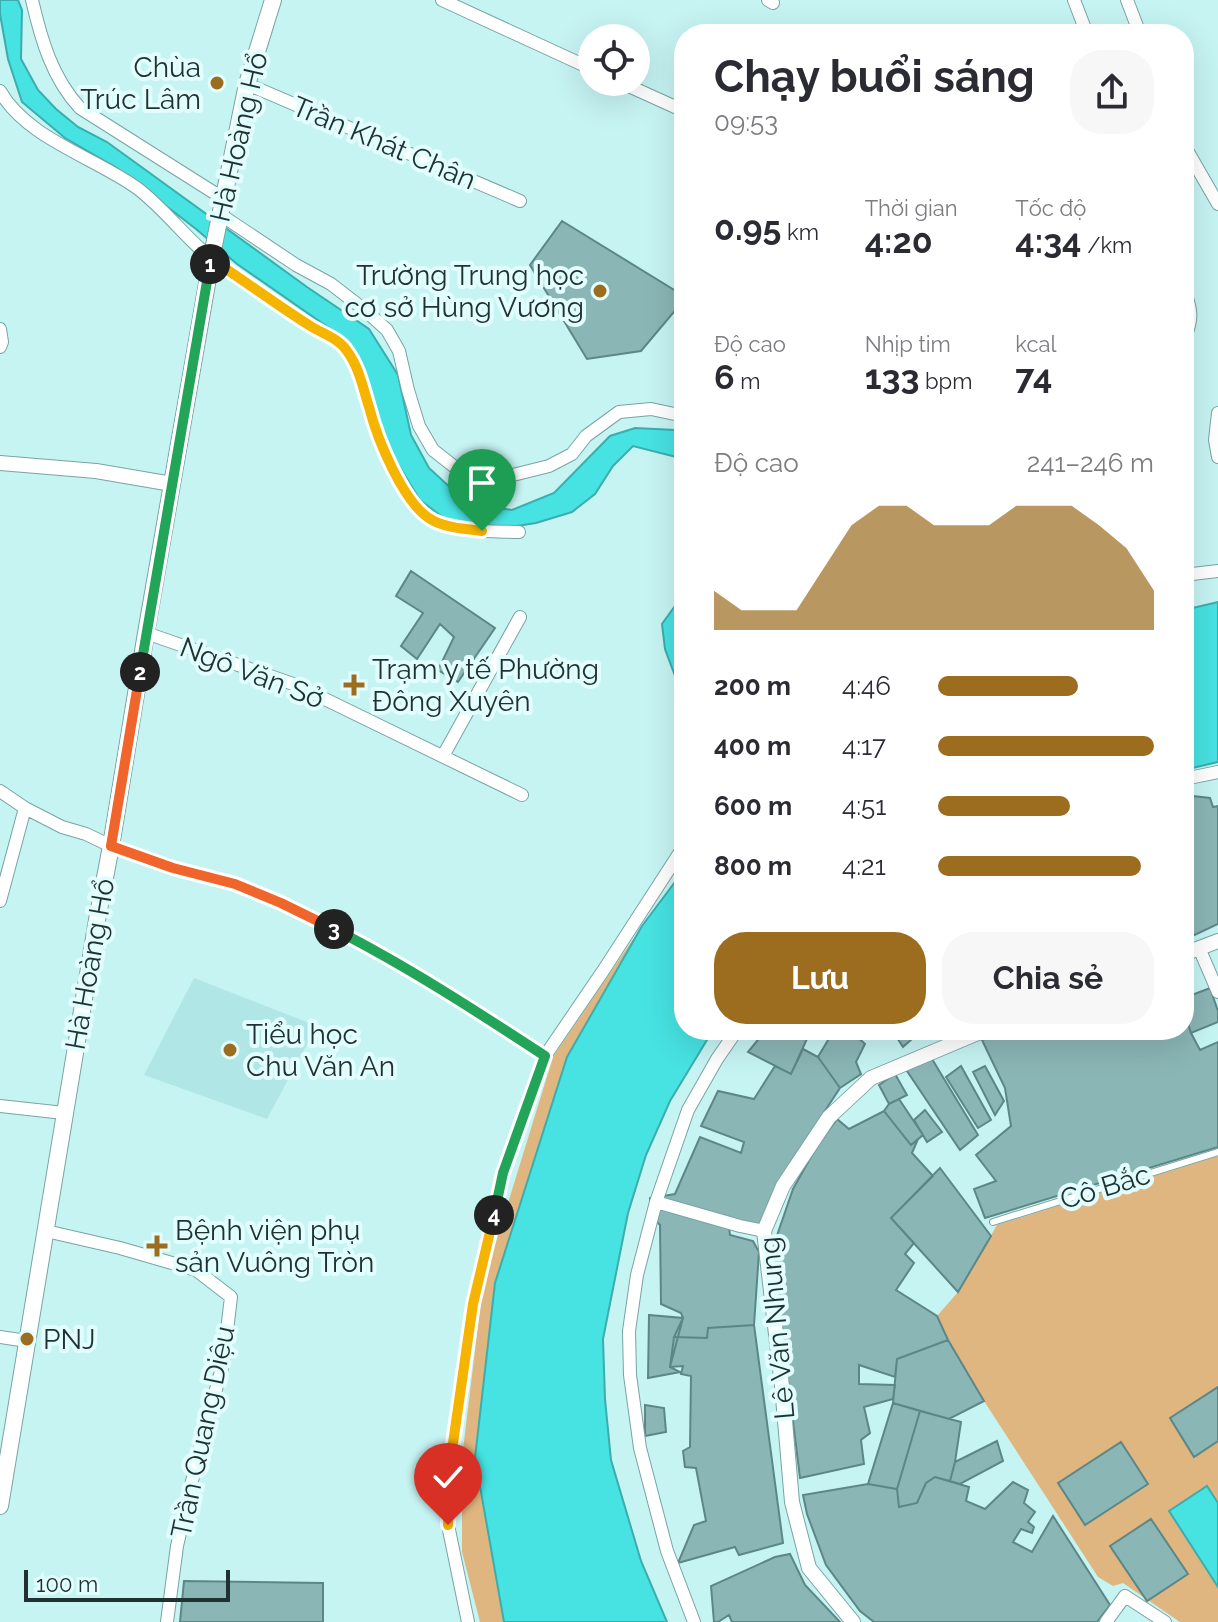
<!DOCTYPE html>
<html lang="vi">
<head>
<meta charset="utf-8">
<style>
  body { margin:0; font-family:Raleway,sans-serif; background:#f7f7f7; color:#2b2b33; height:100vh; display:flex; flex-direction:column; font-size:30px; white-space:nowrap }
  * { box-sizing:border-box; margin:0 }
  p { font-size:26px; color:#7c7c81 }
  .icon { flex:none; width:44px; height:44px; fill:none; stroke:currentColor; stroke-width:2; stroke-linecap:round; stroke-linejoin:round }
  .map { position:relative; flex:1; overflow:hidden }
  .details { position:absolute; left:674px; top:24px; width:520px; height:1016px; display:flex; flex-direction:column; background:#fff; border-radius:32px; box-shadow:0 8px 32px #0002 }
  .details>* { flex:none }
  .fabs { position:absolute; left:578px; top:24px; display:grid; gap:16px }
  .fabs a { display:grid; place-items:center; width:72px; height:72px; border-radius:50%; background:#fff; box-shadow:0 8px 32px #0002; font-size:40px }
  .scale { position:absolute; left:24px; bottom:20px; width:206px; box-sizing:border-box; padding-left:8px; border:4px solid #1f3131; border-top:0; font-size:22px; line-height:28px; white-space:nowrap; color:#1f3131; -webkit-text-stroke:6px #e2fdfd; paint-order:stroke }
  .pin { position:absolute; display:grid; place-items:center; width:68px; height:68px; color:#fff; margin:-82px -34px; border-radius:50% 50% 50% 0; rotate:-45deg; box-shadow:0 0 8px #0007 }
  .pin .icon { rotate:45deg }
  .km { position:absolute; width:40px; height:40px; margin:-20px; border-radius:50%; background:#222; color:#fff; font-size:22px; line-height:40px; text-align:center }
  .round { display:grid; place-items:center; flex:none; width:84px; height:84px; border-radius:32px; background:#f7f7f7 }
  .summary { display:flex; align-items:center; justify-content:space-between; height:136px; padding:0 40px }
  h1 { font-size:44px; font-weight:700; line-height:60px }
  .stats { display:grid; grid-template-columns:repeat(3,1fr); gap:12px; height:136px; padding:8px 40px }
  .stats div { display:grid; align-content:center }
  .stats b { font-size:34px; font-weight:700 }
  .stats small { font-size:22px; font-weight:400 }
  .stats p { font-size:22px }
  .chart { height:224px; padding:16px 40px }
  .chart p { display:flex; justify-content:space-between }
  .chart svg { width:100%; height:144px; margin-top:8px; fill:#9c6c1f; opacity:.7 }
  .action { display:flex; gap:16px; margin-top:auto; padding:16px 40px }
  .action a { flex:1; height:92px; border-radius:32px; background:#9c6c1f; color:#fff; font-size:32px; font-weight:700; line-height:92px; text-align:center }
  .action a+a { background:#f7f7f7; color:#2b2b33 }
  ul { padding:0 40px; list-style:none; font-size:26px }
  li { display:grid; grid-template-columns:128px 96px 1fr; align-items:center; height:60px }
  li i { height:20px; border-radius:10px; background:#9c6c1f }
  .map>svg:first-child { display:block }
</style>
</head>
<body>
<div class="map">
<svg width="1218" height="1622" viewBox="0 0 1218 1622">
  <rect width="100%" height="100%" fill="#c6f4f3"/>
  <path fill="#b0e6e5" d="M194 978 317 1026 267 1119 144 1075Z"/>
  <path fill="#dfb680" d="M642 926 567 1057 475 1457 504 1622H480L462 1552V1458L483 1284 553 1057Z
    M1218 1156V1622H1180L1123 1583 1113 1586 1098 1577 984 1401 948 1340 937 1316 958 1292 997 1225Z"/>
  <path fill="#47e2e2" stroke="#3badad" stroke-width="2" d="M0 0H18L22 10 21 59 38 90 56 109 78 127 107 142 307 287 369 329 398 375 411 435 429 468 454 491 480 505 512 510 554 493 610 436 635 428 676 430 684 433V459L633 446 613 466 595 494 572 512 536 523 510 527 474 525 445 519 420 500 399 466 387 443 361 369 349 342 237 264 196 229 117 168 65 138 22 102 8 59 0 14Z
    M684 597V712L675 676 665 649 662 624 680 599Z
    M1218 602V762L1184 770V610Z
    M684 870V1030H713L670 1101 646 1155 628 1213 603 1339 605 1399 611 1460 641 1561 667 1622H504L475 1458 495 1283 567 1057 642 926Z
    M1207 1486 1218 1503V1587L1169 1511Z"/>
  <path fill="#8ab6b5" stroke="#5d8787" stroke-width="2" d="M562 221 684 296V300L641 351 587 359 530 265Z
    M411 571 495 628 458 682 438 670 454 637 440 624 417 659 401 646 423 613 396 596Z
    M1193 796 1210 798 1213 807 1218 806V924L1184 940V820L1190 818Z
    M1210 988 1218 1011V1022L1191 1033 1184 1011V998Z
    M1184 1011 1191 1033 1200 1050 1218 1042V1147L985 1218 974 1189 996 1181 976 1155 1011 1126 1005 1088 982 1040 1008 1030H1184Z
    M766 1030H811L791 1074 748 1052Z
    M834 1030H850L865 1044 856 1062 861 1074 840 1088 818 1057Z
    M892 1030H903L911 1040 903 1047Z
    M803 1049 818 1057 840 1088 799 1150 759 1225 728 1219 730 1235 753 1241 759 1252 754 1325 708 1328 707 1338 674 1337 683 1318 681 1313 661 1304 660 1225 650 1215V1198L675 1194 700 1137 741 1153 744 1142 701 1126 718 1091 754 1099 775 1066 791 1074Z
    M932 1059 978 1135 960 1150 905 1068Z
    M961 1066 991 1120 978 1128 946 1077Z
    M985 1066 1004 1101 995 1115 973 1072Z
    M895 1074 907 1095 889 1104 879 1085Z
    M899 1099 923 1135 911 1145 884 1111 889 1104Z
    M925 1110 942 1132 927 1142 914 1120Z
    M884 1111 911 1145 918 1139 912 1153 933 1176 891 1218 914 1243 905 1254 914 1263 896 1290 937 1316 948 1340 897 1359 895 1377 859 1365V1384L895 1385 893 1399 864 1407 870 1433 861 1440 864 1464 800 1478 772 1250 793 1189 816 1148 837 1119 849 1129Z
    M940 1168 991 1236 958 1292 891 1218Z
    M649 1315 683 1318 670 1367 680 1372 648 1378Z
    M754 1325 783 1543 739 1555 735 1547 678 1563 694 1525 706 1521 696 1468 685 1467 683 1451 690 1447 691 1376 681 1374 683 1366 670 1367 674 1337 707 1338 708 1328Z
    M948 1340 984 1401 949 1419 893 1403 897 1359Z
    M1218 1387V1441L1194 1457 1170 1418Z
    M893 1403 920 1411 897 1489 868 1484Z
    M645 1405 664 1408 666 1432 645 1436Z
    M920 1411 961 1422 955 1462 950 1481 935 1477 926 1483 917 1503 899 1507 897 1489Z
    M997 1441 1003 1461 960 1484 950 1481 955 1462Z
    M1121 1442 1148 1484 1085 1525 1058 1483Z
    M935 1477 969 1487 966 1501 985 1509 1013 1482 1028 1490 1024 1503 1035 1512 1028 1522 1034 1527 1032 1533 1021 1529 1013 1542 1032 1552 1053 1516 1110 1605 1097 1622H874L860 1611 826 1565 807 1514 803 1495 868 1484 897 1489 899 1507 917 1503 926 1483Z
    M1151 1519 1188 1574 1147 1601 1110 1546Z
    M790 1554 805 1585 840 1622H732L729 1615 718 1622H714L711 1586 775 1557Z
    M184 1581 323 1583V1622H180Z"/>
  <g fill="none" stroke-linecap="round" stroke-linejoin="round">
    <defs>
      <path id="service" d="M111 846 173 868 235 884 313 918 359 941 473 1010 545 1056
        M993 1222 1218 1152"/>
      <path id="minor" d="M32 0C41 39 52 78 80 108L224 199
        M442 0 592 69
        M768 0 773 3
        M1074 0 1087 34
        M1127 0 1140 34
        M620 82 684 111
        M247 84 520 201
        M0 91C26 138 94 157 137 188 165 209 185 238 212 259 242 283 276 303 308 324 319 332 333 337 344 347 359 362 363 388 369 408 377 439 405 507 435 521 459 533 492 531 519 532
        M1184 145 1218 204
        M221 215 296 265 331 284 366 311 387 330 399 351 408 390 419 426 433 450 461 472 481 478 513 475 549 466 572 454 586 436 619 412 651 409 684 416
        M1184 289C1192 311 1193 319 1184 340
        M0 329 2 342 0 347
        M1218 413 1215 440 1218 457
        M1184 575 1218 571
        M146 633 296 685 522 795
        M443 756 520 617
        M1184 779 1218 772
        M0 791 25 808 62 827 86 834 111 846
        M0 901 25 808
        M1199 948 1218 992
        M0 1106 64 1113
        M656 1202 740 1226 764 1231
        M46 1231 120 1248 196 1270 231 1297 223 1364 199 1451 177 1546 167 1622
        M0 1337 27 1341
        M468 1622 448 1525 451 1457 473 1304 503 1173 545 1056 603 971 684 846
        M694 1622 667 1551 640 1448 630 1375 629 1331 637 1275 656 1202 688 1110 717 1059 737 1030
        M1106 1622 1125 1596 1165 1622"/>
      <path id="tertiary" d="M0 463 96 471 172 484
        M1184 954 1218 941
        M853 1622 809 1568 792 1502 782 1386 764 1231 783 1186 829 1117 871 1078 985 1030"/>
      <path id="secondary" d="M0 1506 97 920 111 846 146 633 212 255 247 84 273 0"/>
    </defs>
    <use href="#service" stroke="#79a4a4" stroke-width="8"/>
    <use href="#minor" stroke="#79a4a4" stroke-width="14"/>
    <use href="#tertiary" stroke="#79a4a4" stroke-width="16"/>
    <use href="#secondary" stroke="#79a4a4" stroke-width="18"/>
    <use href="#service" stroke="#fff" stroke-width="6"/>
    <use href="#minor" stroke="#fff" stroke-width="12"/>
    <use href="#tertiary" stroke="#fff" stroke-width="14"/>
    <use href="#secondary" stroke="#fff" stroke-width="16"/>
  </g>
  <g fill="none" stroke-linecap="round" stroke-linejoin="round">
    <defs>
      <path id="split-1" d="M210 264 211 259C245 281 278 306 312 327 324 334 339 339 347 351 359 367 363 388 369 407 377 438 404 507 434 521 448 528 466 529 482 531"/>
      <path id="split-2" d="M140 672 210 264"/>
      <path id="split-3" d="M140 672 111 846 173 868 235 884 281 903 334 929"/>
      <path id="split-4" d="M334 929C407 966 476 1011 545 1056L503 1173 494 1215"/>
      <path id="split-5" d="M448 1525 451 1457 473 1304 494 1215"/>
    </defs>
    <use href="#split-1" stroke="#fff" stroke-width="16"/>
    <use href="#split-2" stroke="#fff" stroke-width="16"/>
    <use href="#split-3" stroke="#fff" stroke-width="16"/>
    <use href="#split-4" stroke="#fff" stroke-width="16"/>
    <use href="#split-5" stroke="#fff" stroke-width="16"/>
    <use href="#split-1" stroke="#f5b400" stroke-width="10"/>
    <use href="#split-2" stroke="#22a559" stroke-width="10"/>
    <use href="#split-3" stroke="#f0652b" stroke-width="10"/>
    <use href="#split-4" stroke="#22a559" stroke-width="10"/>
    <use href="#split-5" stroke="#f5b400" stroke-width="10"/>
  </g>
  <g fill="#9c6c1f" stroke="#e2fdfd" stroke-width="3">
    <circle cx="217" cy="83" r="8"/>
    <circle cx="600" cy="291" r="8"/>
    <path d="M350 673h8v8h8v8h-8v8h-8v-8h-8v-8h8z"/>
    <circle cx="230" cy="1050" r="8"/>
    <path d="M153 1234h8v8h8v8h-8v8h-8v-8h-8v-8h8z"/>
    <circle cx="27" cy="1339" r="8"/>
  </g>
  <g text-anchor="middle" dominant-baseline="central" stroke-width="8" stroke-linejoin="round" paint-order="stroke">
    <g font-size="28" fill="#1f3131" stroke="#e2fdfd" text-anchor="start">
      <text x="201" y="67" text-anchor="end">Chùa<tspan x="201" dy="32">Trúc Lâm</tspan></text>
      <text x="584" y="275" text-anchor="end">Trường Trung học<tspan x="584" dy="32">cơ sở Hùng Vương</tspan></text>
      <text x="372" y="669">Trạm y tế Phường<tspan x="372" dy="32">Đông Xuyên</tspan></text>
      <text x="246" y="1034">Tiểu học<tspan x="246" dy="32">Chu Văn An</tspan></text>
      <text x="175" y="1230">Bệnh viện phụ<tspan x="175" dy="32">sản Vuông Tròn</tspan></text>
      <text x="43" y="1339">PNJ</text>
    </g>
    <g font-size="28" fill="#1f3131" stroke="#e2fdfd">
      <text transform="translate(239 137) rotate(-77)">Hà Hoàng Hổ</text>
      <text transform="translate(384 143) rotate(23)">Trần Khát Chân</text>
      <text transform="translate(252 673) rotate(21)">Ngô Văn Sở</text>
      <text transform="translate(90 964) rotate(-80)">Hà Hoàng Hổ</text>
      <text transform="translate(1105 1187) rotate(-17)">Cô Bắc</text>
      <text transform="translate(777 1328) rotate(-95)">Lê Văn Nhung</text>
      <text transform="translate(203 1432) rotate(-78)">Trần Quang Diệu</text>
    </g>
  </g>
</svg>
<div class="fabs">
<a><svg class="icon" aria-label="locate" viewBox="0 0 24 24"><circle cx="12" cy="12" r="6"/><path d="M12 2v4M12 18v4M2 12h4M18 12h4"/></svg></a>
</div>
<div class="scale">100 m</div>
<div class="pin" style="left:482px;top:531px;background:#1e9e55"><svg class="icon" aria-label="arrive" viewBox="0 0 24 24"><path d="M6 21V4h12l-3 4 3 4H6"/></svg></div>
<div class="pin" style="left:448px;top:1525px;background:#d93025"><svg class="icon" aria-label="check" viewBox="0 0 24 24"><path d="M5 12l5 5 9-10"/></svg></div>
<b class="km" style="left:210px;top:264px">1</b>
<b class="km" style="left:140px;top:672px">2</b>
<b class="km" style="left:334px;top:929px">3</b>
<b class="km" style="left:494px;top:1215px">4</b>
<section class="details">
<div class="summary"><div><h1>Chạy buổi sáng</h1><p>09:53</p></div><a class="round"><svg class="icon" aria-label="share" viewBox="0 0 24 24"><path d="M12 15V3M7 8l5-5 5 5M5 13v7h14v-7"/></svg></a></div>
<div class="stats">
<div><b>0.95<small> km</small></b></div>
<div><p>Thời gian</p><b>4:20</b></div>
<div><p>Tốc độ</p><b>4:34<small> /km</small></b></div>
</div>
<div class="stats">
<div><p>Độ cao</p><b>6<small> m</small></b></div>
<div><p>Nhịp tim</p><b>133<small> bpm</small></b></div>
<div><p>kcal</p><b>74</b></div>
</div>
<div class="chart"><p><span>Độ cao</span>241–246 m</p>
<svg viewBox="0 0 160 44" preserveAspectRatio="none"><path d="M0 44V32L10 38L20 38L30 38L40 25L50 12L60 6L70 6L80 12L90 12L100 12L110 6L120 6L130 6L140 12L150 19L160 32V44z"/></svg>
</div>
<ul>
<li><b>200 m</b>4:46<i style="width:65%"></i></li>
<li><b>400 m</b>4:17<i style="width:100%"></i></li>
<li><b>600 m</b>4:51<i style="width:61%"></i></li>
<li><b>800 m</b>4:21<i style="width:94%"></i></li>
</ul>
<div class="action"><a>Lưu</a><a>Chia sẻ</a></div>
</section>
</div>
</body>
</html>
